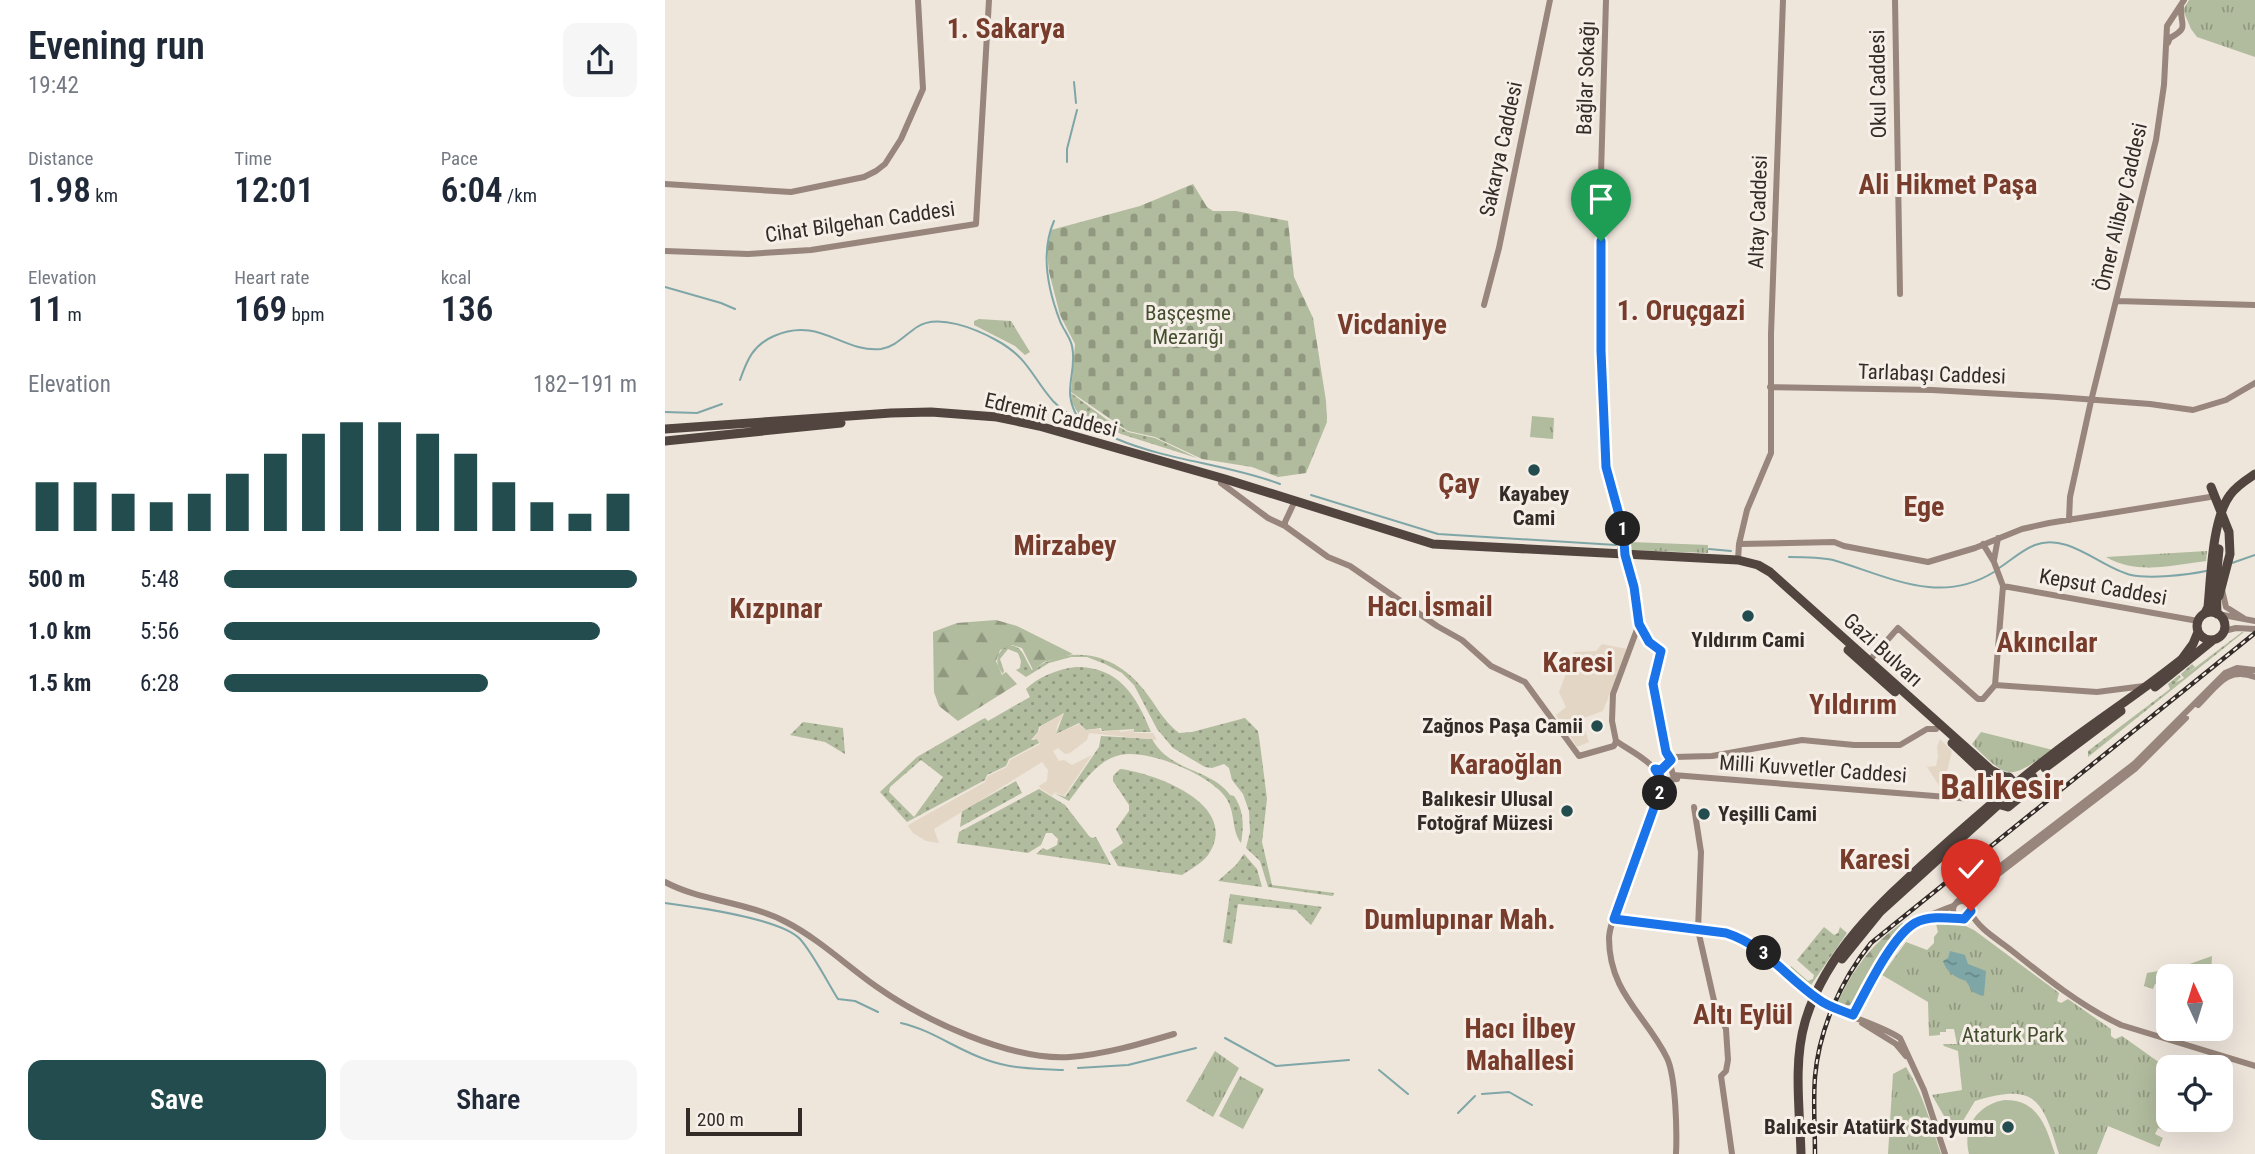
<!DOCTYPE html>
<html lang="en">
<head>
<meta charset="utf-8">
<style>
  body { margin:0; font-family:"Roboto Condensed",sans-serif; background:#f6f6f7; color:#1f2937; height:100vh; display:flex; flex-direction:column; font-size:26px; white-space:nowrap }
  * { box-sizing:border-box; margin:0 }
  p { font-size:23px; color:#747a83 }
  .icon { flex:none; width:38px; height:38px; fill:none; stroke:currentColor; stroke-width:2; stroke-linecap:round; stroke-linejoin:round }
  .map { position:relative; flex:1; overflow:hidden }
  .sheet { display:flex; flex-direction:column; background:#fff; width:665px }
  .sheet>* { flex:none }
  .needle { width:46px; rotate:356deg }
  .tools { position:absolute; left:1491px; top:964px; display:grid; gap:14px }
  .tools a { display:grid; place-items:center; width:77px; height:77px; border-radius:14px; background:#fff; box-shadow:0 7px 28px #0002; font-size:35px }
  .scale { position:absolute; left:21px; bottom:18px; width:116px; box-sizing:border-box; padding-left:7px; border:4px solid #332b28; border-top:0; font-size:19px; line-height:24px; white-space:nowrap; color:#332b28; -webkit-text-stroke:5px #f6efe7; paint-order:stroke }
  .pin { position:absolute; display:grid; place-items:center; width:60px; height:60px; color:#fff; margin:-72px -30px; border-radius:50% 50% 50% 0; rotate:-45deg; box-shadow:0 0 7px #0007 }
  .pin .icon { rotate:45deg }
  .km { position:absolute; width:35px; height:35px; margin:-18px; border-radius:50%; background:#222; color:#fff; font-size:19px; line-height:35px; text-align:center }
  .round { display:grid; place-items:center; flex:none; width:74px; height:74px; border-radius:14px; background:#f6f6f7 }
  .headline { display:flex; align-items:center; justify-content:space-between; height:119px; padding:0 28px }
  h1 { font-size:38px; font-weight:600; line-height:52px }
  .stats { display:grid; grid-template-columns:repeat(3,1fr); gap:10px; height:119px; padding:7px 28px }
  .stats div { display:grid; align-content:center }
  .stats b { font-size:35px; font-weight:600 }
  .stats small { font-size:19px; font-weight:400 }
  .stats p { font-size:19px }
  .chart { height:196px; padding:14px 28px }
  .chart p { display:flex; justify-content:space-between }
  .chart svg { width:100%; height:126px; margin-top:7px; stroke:#234c4f; stroke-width:6 }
  .cta { display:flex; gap:14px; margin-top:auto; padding:14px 28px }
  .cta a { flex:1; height:80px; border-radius:14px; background:#234c4f; color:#fff; font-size:28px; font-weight:600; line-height:80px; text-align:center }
  .cta a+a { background:#f6f6f7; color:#1f2937 }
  ul { padding:0 28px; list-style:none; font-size:23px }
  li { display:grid; grid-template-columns:112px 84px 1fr; align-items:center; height:52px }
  li i { height:18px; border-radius:9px; background:#234c4f }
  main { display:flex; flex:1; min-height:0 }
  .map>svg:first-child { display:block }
</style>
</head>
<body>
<main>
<section class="sheet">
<div class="headline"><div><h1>Evening run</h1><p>19:42</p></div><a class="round"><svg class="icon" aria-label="share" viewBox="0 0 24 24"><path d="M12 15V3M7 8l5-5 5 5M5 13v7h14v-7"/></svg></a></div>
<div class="stats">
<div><p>Distance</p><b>1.98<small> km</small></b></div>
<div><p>Time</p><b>12:01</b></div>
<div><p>Pace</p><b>6:04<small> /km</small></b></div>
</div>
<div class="stats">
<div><p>Elevation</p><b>11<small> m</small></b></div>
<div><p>Heart rate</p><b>169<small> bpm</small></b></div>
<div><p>kcal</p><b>136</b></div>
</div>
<div class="chart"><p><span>Elevation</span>182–191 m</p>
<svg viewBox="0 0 160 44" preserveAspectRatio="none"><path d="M5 44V27M15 44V27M25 44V31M35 44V34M45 44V31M55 44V24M65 44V17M75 44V10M85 44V6M95 44V6M105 44V10M115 44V17M125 44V27M135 44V34M145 44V38M155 44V31"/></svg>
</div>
<ul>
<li><b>500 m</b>5:48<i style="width:100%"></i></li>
<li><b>1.0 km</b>5:56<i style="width:91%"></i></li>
<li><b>1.5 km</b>6:28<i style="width:64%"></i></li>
</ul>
<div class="cta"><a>Save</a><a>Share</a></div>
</section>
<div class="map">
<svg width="1590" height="1154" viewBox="0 0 1590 1154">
  <defs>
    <pattern id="grass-dots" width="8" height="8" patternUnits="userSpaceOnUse" patternTransform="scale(1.75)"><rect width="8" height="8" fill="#b1bb9d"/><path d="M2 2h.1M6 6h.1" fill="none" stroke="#919880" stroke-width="1.8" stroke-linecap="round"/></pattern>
    <pattern id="forest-firs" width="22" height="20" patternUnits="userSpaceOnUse" patternTransform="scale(1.75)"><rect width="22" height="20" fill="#b1bb9d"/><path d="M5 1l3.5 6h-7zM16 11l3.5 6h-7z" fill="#919880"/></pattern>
    <pattern id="cemetery-stones" width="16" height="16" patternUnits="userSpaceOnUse" patternTransform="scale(1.75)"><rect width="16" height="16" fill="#b1bb9d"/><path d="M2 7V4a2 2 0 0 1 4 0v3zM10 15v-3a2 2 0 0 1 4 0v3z" fill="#919880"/></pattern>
    <pattern id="park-tufts" width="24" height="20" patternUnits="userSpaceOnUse" patternTransform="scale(1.75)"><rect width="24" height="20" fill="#b1bb9d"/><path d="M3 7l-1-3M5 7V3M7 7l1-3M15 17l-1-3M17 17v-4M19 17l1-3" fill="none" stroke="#919880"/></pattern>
    <pattern id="water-ripples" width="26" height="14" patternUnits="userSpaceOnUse" patternTransform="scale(1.75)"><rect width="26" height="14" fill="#7ea6a7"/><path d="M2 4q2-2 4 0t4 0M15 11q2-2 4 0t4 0" fill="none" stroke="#688788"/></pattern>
  </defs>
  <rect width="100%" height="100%" fill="#eee5db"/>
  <path fill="url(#grass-dots)" fill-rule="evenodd" d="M406 393 441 419 463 432 490 438 532 458 456 434 438 424 415 416 407 403Z
    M1577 632H1579L1423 757V751L1505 689 1503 684 1514 675 1516 677 1510 683 1519 678 1516 674 1527 664 1530 667 1519 676Z
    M342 645C359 645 359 659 367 670 406 643 450 653 479 690 491 705 498 721 514 733L527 732 580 718 593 731 595 744 602 799 597 842 607 885 669 893 668 896 603 887 595 861 581 848 585 832 584 811 578 794 567 780 564 768 559 764 547 768 540 767 508 748 492 729 469 685 457 673 440 664 422 657H406L384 663 361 677 351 670 355 668 356 661 353 653 343 649 335 659 339 671 338 674C329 664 331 653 342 645Z
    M411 667C454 667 471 695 486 732H469V729L437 731 436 728 421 730 414 723 391 734 399 713 374 727 373 732 366 740 372 739 374 743 344 759 341 766 322 775 320 780 242 822 215 792 252 757 316 720 320 718 323 721 365 697 361 689C373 677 393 669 411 667ZM256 760 278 777 249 817 224 792 225 787Z
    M138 722 178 728 180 754 160 742 125 735Z
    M436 736 487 739C505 772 547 769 565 795L569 796C579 811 579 825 576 843 565 828 572 810 558 794 540 773 483 749 455 755 432 760 417 784 404 801L389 793 400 797 434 747Z
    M455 769C490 773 577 805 543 855 537 863 526 869 517 875L453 866 445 852 458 843 451 829 464 811V805L448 781V776Z
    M351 781 357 793 295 827 297 811Z
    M374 789 400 805 424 836 427 838 431 837 446 865 371 854 378 848 382 850 392 845 393 839 387 833H381L376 845 363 853 292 843 294 832Z
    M579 854 592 869 597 887 553 881 571 865Z
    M565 894 657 907 646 925 631 910 573 904 567 944 558 942Z
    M1159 927 1169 935 1173 933 1175 927 1182 933 1146 985 1125 968 1126 966 1143 981 1148 979 1149 975 1132 960Z"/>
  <path fill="url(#forest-firs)" d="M331 620 352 626 408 654 379 662 368 670 357 648 347 645 335 650 331 661 337 675 341 672 352 684 293 721 274 706 269 692 268 632 292 623Z
    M1237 923H1240C1217 948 1203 973 1189 1003L1180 1007 1172 1004C1187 971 1206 944 1237 923Z"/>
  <path fill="url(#cemetery-stones)" d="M528 184 542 207 548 211H571L623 221 629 277 648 318 661 401 662 422 641 473 613 477 587 467 537 459 490 437 463 431 406 392 410 344 395 315 384 272 382 251 386 230 475 206Z"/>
  <path fill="url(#park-tufts)" d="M1524 0H1590V57L1532 37 1526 29 1518 10Z
    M314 319 346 321 365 352 360 355 350 346 309 325V321Z
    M867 416 889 418 888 439 865 437Z
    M965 542 1043 545V553L965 550Z
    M1542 551 1541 561C1508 565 1472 575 1441 557Z
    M1316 732 1388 750C1344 779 1345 782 1307 744Z
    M1280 921 1296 924 1309 930 1394 993 1392 1001 1396 1003 1403 999 1446 1029V1036L1450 1039 1457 1036 1502 1068 1503 1120 1500 1131 1493 1128 1490 1134 1498 1138 1494 1147 1443 1126 1432 1154H1394C1377 1098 1370 1083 1310 1101L1293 1129 1287 1130 1267 1095 1297 1090 1293 1051 1279 1046 1278 1044H1292L1289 1029H1281V1032H1275V1035L1264 1036 1263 1002 1217 975 1241 942 1262 950 1269 943V937L1273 932 1271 924Z
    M1547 956 1546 976H1503V983L1490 984 1488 989 1479 986 1482 973 1516 967Z
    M550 1051 574 1068 548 1117 521 1101Z
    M1241 1067C1258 1094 1266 1124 1276 1154H1223L1228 1074Z
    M575 1076 599 1089 578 1129 554 1116Z"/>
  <path fill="#b1bb9d" d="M1340 1100C1374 1100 1381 1127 1390 1154H1304C1297 1127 1313 1104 1340 1100Z"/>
  <path fill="#e4d6c4" d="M937 644 962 649 938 711 916 719 924 742 912 747 891 715 901 707 894 692 909 652 931 651Z
    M399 713 392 726 391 734 414 724 421 730 434 729 437 732 454 730 456 732 469 730V733H488L492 740 424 733 422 740 405 753 400 754 393 748 388 751 394 761 399 760 407 765 427 755 399 796 390 792 387 796 375 788 374 786 382 781 383 770 377 762 269 829 274 843 261 841 248 833 243 826 245 824 320 782 323 776 342 767 345 760 375 744 372 739 367 740 374 732 375 727Z
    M1275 739 1287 751 1277 792H1273L1275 787 1262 767 1271 766 1273 756 1272 747Z"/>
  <path fill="url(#water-ripples)" d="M1285 951 1300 955 1303 964 1321 971 1319 995 1317 996 1308 992 1301 981C1290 977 1282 973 1278 961L1283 958Z"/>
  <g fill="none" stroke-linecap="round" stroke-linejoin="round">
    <path stroke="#7ea6a7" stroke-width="2" d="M409 82 411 103
      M402 162V149L412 110
      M389 221C375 253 383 290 395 321 398 329 405 337 407 346 413 373 395 391 414 419
      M0 287 56 303 70 309
      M75 380C82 360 88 345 109 336 155 316 177 353 216 349 230 347 240 335 252 327 273 313 311 329 331 340 364 358 366 376 388 401 404 418 431 430 452 439 504 461 562 464 615 484
      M0 412 32 413 57 404
      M646 495 773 534 951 545
      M1044 549 1066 551
      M1124 557C1138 557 1154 557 1168 560 1223 576 1274 606 1329 572
      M1567 563 1590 555
      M1334 568C1345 561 1357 550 1370 545 1403 532 1436 568 1466 575 1485 579 1522 575 1541 571
      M0 903C30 907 115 918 135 939 147 952 163 983 173 999L190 1001 213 1012
      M236 1023C267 1030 292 1050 322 1060 347 1069 372 1069 398 1070
      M560 1038 611 1066 684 1060
      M413 1068 463 1065 531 1048
      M714 1070 743 1094
      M817 1094 844 1092 867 1105
      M793 1113 810 1096"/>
    <path stroke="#98857b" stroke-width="6" d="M941 0 936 174 937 369 941 467 958 529 962 565
      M1230 0 1235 294
      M1503 43 1505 38C1525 27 1515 26 1516 7
      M0 184 126 192 199 177 211 171 220 164 236 139 258 89 253 0
      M0 251 83 254 146 250 311 224 324 0
      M1452 301 1590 305
      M819 305 834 248 885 0
      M1105 387 1267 390 1392 397 1485 404 1528 410 1561 400 1590 383
      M556 483 603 518 620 526
      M628 505 620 522V526L663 557 685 566 772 626 797 640 826 666 860 682 914 756 949 746 951 741
      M1404 520 1405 497 1426 401 1491 140 1499 85 1502 26 1519 0
      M1074 544 1169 542 1179 546 1263 562 1310 548 1357 529 1384 523 1545 497
      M951 554 955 550V531
      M1073 560 1074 544 1082 510 1106 453V334L1118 0
      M1329 560 1333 538
      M961 564C971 589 970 642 996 651L988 684 998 738 1008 775 1307 799 1313 798 1325 789
      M1338 586 1533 621
      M1557 590 1561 607 1580 619
      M1553 614 1590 621
      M1559 631 1571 628 1590 629
      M1204 661 1233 628 1313 699H1318L1330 685 1338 586 1329 562 1318 544
      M1330 685 1432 692 1479 686
      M1533 705C1552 687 1561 666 1590 677
      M951 741 947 721 948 694 974 624
      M951 741C968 753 998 765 996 789
      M990 769H997L1009 757 1047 756 1137 740 1189 745H1235L1262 729H1271
      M1029 807 1036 852 1033 930 1050 1005 1061 1029 1063 1060 1061 1071 1056 1076 1067 1154
      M0 882C35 901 83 902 121 922 154 939 182 966 212 987 259 1020 346 1061 405 1057 441 1054 475 1044 509 1034
      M1288 910a9 9 0 1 1 18 0a9 9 0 1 1-18 0Z
      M1292 902 1307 888 1469 764 1560 673 1572 668 1590 670
      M1305 906 1315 888 1471 768 1521 718
      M1306 913C1314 929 1332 939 1346 950 1381 978 1416 1006 1456 1025L1590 1066
      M949 919 1061 933C1099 945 1121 976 1152 999 1173 1015 1210 1022 1235 1038L1259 1090 1280 1154
      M1263 919 1292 918
      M1188 1015C1205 985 1220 945 1249 924 1259 916 1276 911 1288 906
      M1197 1023 1231 1044 1241 1056
      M1011 1154C1012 1132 1011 1077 1002 1058 981 1015 944 993 944 938 945 923 953 906 959 892 971 858 983 824 995 791L1002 780 1012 779"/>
    <path stroke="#524540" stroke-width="9" d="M0 429 226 413 266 412 332 417 374 426 560 479 768 544 1073 560 1093 565 1105 572 1326 770 1340 777
      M0 441 176 423
      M1546 487 1564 532 1565 554 1554 596
      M1532 626a14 14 0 1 1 28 0a14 14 0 1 1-28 0Z
      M1540 613 1543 607C1546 577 1547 519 1565 495 1571 486 1581 480 1590 474
      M1552 614 1551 581 1554 549
      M1183 650 1230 692
      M1490 687 1548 640
      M1287 743 1319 773 1326 786
      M1380 768 1456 711
      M1354 798V788L1344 777C1328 776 1321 789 1329 803L1343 807 1360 793 1368 777
      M1177 959 1215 912 1333 805
      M1136 1154C1135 1112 1128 1063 1140 1022 1160 953 1215 903 1267 856 1307 820 1346 786 1389 753 1431 721 1476 692 1517 659L1528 644 1533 632"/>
    <defs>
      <path id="rail" d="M1150 1154C1150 1129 1148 1103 1150 1077 1154 1029 1176 980 1206 943L1590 633"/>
    </defs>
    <use href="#rail" stroke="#332b28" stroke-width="4.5"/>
    <use href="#rail" stroke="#f6efe7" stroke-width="2" stroke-dasharray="5" stroke-linecap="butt"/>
  </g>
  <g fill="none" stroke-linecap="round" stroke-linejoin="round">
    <defs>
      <path id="route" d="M936 241V351L941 467 958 529 960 555 969 587 974 624 984 642 996 651 988 684 1001 752 1006 760 996 770 990 769 995 777V791L949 919 1061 933C1099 945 1121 977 1153 999 1163 1007 1176 1010 1188 1015 1201 991 1227 936 1250 923 1264 915 1285 918 1299 919L1306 911"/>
    </defs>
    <use href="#route" stroke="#fff" stroke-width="14"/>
    <use href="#route" stroke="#1a73e8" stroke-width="9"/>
  </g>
  <g fill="#234c4f" stroke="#f6efe7" stroke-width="2.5">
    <circle cx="869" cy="470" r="7"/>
    <circle cx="1083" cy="616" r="7"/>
    <circle cx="932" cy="726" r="7"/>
    <circle cx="902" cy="811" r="7"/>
    <circle cx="1039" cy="814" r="7"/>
    <circle cx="1343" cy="1127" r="7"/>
  </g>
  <g text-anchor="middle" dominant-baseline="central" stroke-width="6" stroke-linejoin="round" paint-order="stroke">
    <g font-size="21" fill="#332b28" stroke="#f6efe7">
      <text transform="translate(921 78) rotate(-88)">Bağlar Sokağı</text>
      <text transform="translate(1213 84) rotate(-91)">Okul Caddesi</text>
      <text transform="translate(836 149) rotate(-78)">Sakarya Caddesi</text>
      <text transform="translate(1456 207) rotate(-77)">Ömer Alibey Caddesi</text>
      <text transform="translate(1093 212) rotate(-88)">Altay Caddesi</text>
      <text transform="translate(195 222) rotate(-8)">Cihat Bilgehan Caddesi</text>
      <text transform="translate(1267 374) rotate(2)">Tarlabaşı Caddesi</text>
      <text transform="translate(386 415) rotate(13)">Edremit Caddesi</text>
      <text transform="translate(1438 587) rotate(10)">Kepsut Caddesi</text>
      <text transform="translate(1218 650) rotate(42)">Gazi Bulvarı</text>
      <text transform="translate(1148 769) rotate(4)">Milli Kuvvetler Caddesi</text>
    </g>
    <g font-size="21" fill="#434e2f" stroke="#f6efe7">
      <text x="523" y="313">Başçeşme<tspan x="523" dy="24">Mezarığı</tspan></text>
      <text x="1348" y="1035">Ataturk Park</text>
    </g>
    <g font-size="21" font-weight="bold" fill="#332b28" stroke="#f6efe7" text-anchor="end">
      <text x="869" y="494" text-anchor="middle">Kayabey<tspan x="869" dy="24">Cami</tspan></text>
      <text x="1083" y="640" text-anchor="middle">Yıldırım Cami</text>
      <text x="918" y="726">Zağnos Paşa Camii</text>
      <text x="888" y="799">Balıkesir Ulusal<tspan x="888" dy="24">Fotoğraf Müzesi</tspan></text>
      <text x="1053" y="814" text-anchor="start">Yeşilli Cami</text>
      <text x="1329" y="1127">Balıkesir Atatürk Stadyumu</text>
    </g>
    <g font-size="28" font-weight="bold" fill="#773c2b" stroke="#f6efe7">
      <text x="341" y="28">1. Sakarya</text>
      <text x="1283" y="184">Ali Hikmet Paşa</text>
      <text x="1016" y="310">1. Oruçgazi</text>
      <text x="727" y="324">Vicdaniye</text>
      <text x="794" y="483">Çay</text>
      <text x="1259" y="506">Ege</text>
      <text x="400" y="545">Mirzabey</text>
      <text x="765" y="606">Hacı İsmail</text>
      <text x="111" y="608">Kızpınar</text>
      <text x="1382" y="642">Akıncılar</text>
      <text x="913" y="662">Karesi</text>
      <text x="1188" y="704">Yıldırım</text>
      <text x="841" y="764">Karaoğlan</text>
      <text x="1210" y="859">Karesi</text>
      <text x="795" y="919">Dumlupınar Mah.</text>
      <text x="1078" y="1014">Altı Eylül</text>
      <text x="855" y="1028">Hacı İlbey<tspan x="855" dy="32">Mahallesi</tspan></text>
    </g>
    <g font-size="35" font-weight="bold" fill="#773c2b" stroke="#f6efe7">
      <text x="1337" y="787">Balıkesir</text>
    </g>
  </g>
</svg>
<div class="tools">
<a><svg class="needle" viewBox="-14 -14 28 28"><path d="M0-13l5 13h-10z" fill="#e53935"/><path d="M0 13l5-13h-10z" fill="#747a83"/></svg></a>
<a><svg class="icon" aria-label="locate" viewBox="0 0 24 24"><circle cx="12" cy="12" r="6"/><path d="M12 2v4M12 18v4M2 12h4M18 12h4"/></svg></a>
</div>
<div class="scale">200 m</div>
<div class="pin" style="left:936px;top:241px;background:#1e9e55"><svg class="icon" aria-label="arrive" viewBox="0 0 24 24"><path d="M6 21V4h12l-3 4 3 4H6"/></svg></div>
<div class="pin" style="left:1306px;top:911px;background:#d93025"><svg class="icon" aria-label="check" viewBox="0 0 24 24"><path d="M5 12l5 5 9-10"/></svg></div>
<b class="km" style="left:958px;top:529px">1</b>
<b class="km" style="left:995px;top:793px">2</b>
<b class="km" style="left:1099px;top:953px">3</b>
</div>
</main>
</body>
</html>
